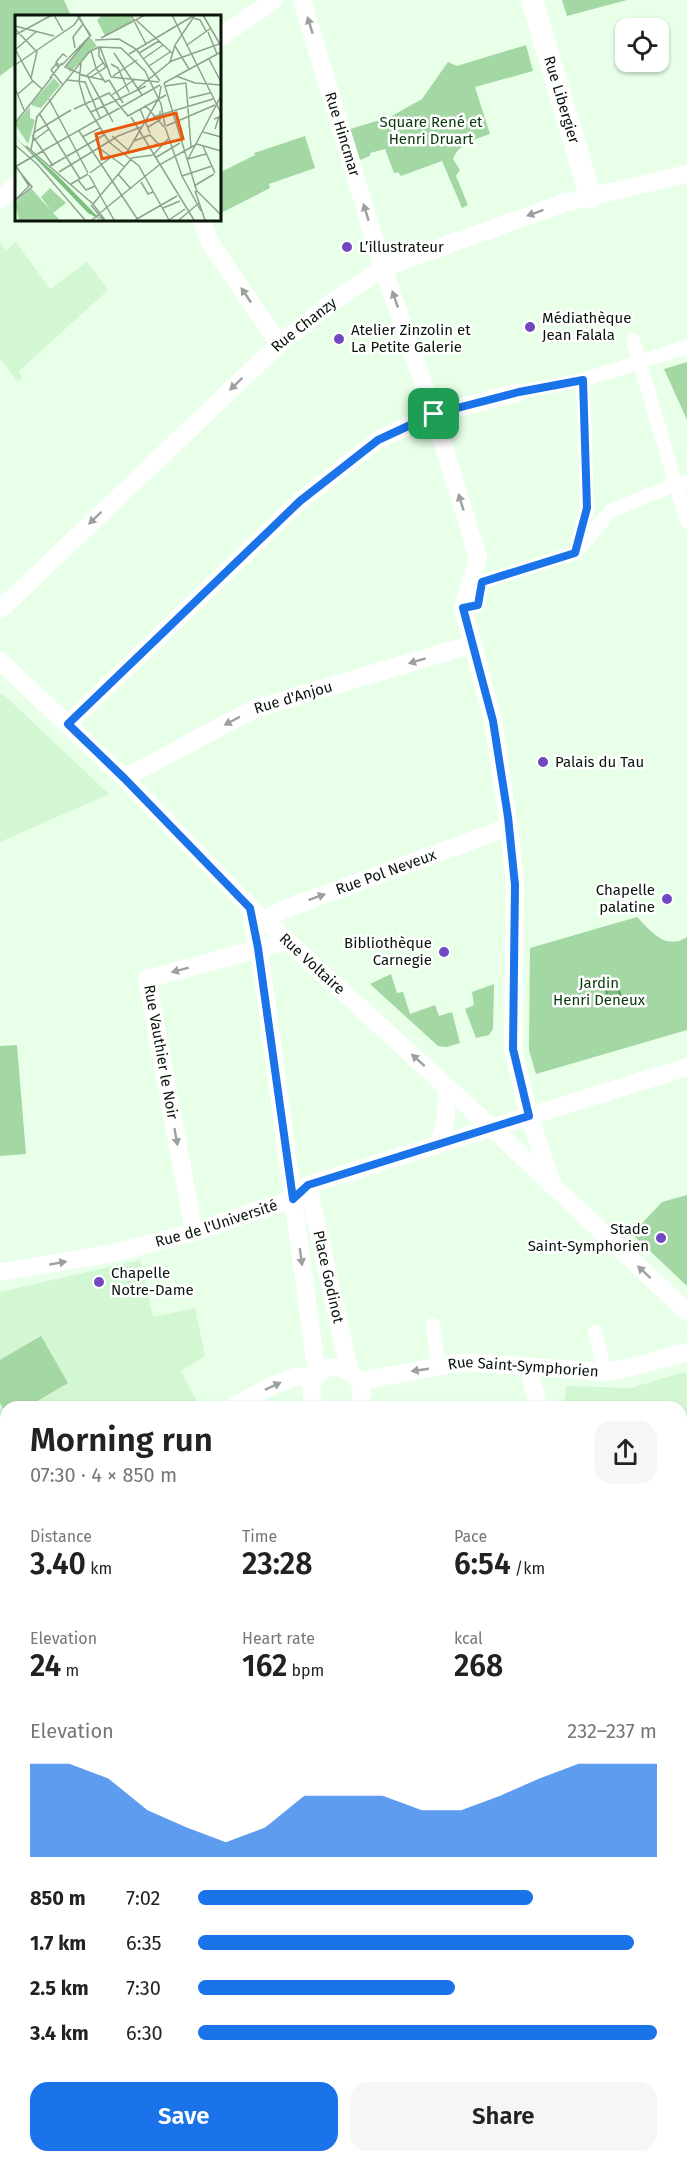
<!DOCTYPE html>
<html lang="en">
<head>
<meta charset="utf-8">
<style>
  body { margin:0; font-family:"Fira Sans",sans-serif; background:#f6f6f6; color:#222; height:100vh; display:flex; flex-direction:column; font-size:22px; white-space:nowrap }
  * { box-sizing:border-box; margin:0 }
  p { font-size:20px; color:#767676 }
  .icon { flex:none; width:33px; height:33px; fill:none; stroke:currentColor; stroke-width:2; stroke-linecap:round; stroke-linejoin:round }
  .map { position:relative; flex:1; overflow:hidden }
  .sheet { position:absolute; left:0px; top:1401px; width:687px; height:762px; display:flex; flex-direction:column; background:#fff; border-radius:18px 18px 0 0; box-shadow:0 2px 4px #0004 }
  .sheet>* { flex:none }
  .fabs { position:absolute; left:615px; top:18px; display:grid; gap:12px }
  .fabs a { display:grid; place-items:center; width:54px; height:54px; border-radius:12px; background:#fff; box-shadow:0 2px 4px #0004; font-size:30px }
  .pin { position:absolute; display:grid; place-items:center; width:51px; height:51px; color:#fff; margin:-26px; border-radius:12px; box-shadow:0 3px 9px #0006 }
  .round { display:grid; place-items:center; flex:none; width:63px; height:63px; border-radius:18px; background:#f6f6f6 }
  .head { display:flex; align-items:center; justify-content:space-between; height:102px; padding:0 30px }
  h1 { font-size:33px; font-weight:600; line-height:45px }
  .figures { display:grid; grid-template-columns:repeat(3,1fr); gap:9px; height:102px; padding:6px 30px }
  .figures div { display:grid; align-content:center }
  .figures b { font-size:30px; font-weight:600 }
  .figures small { font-size:16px; font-weight:400 }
  .figures p { font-size:16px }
  .chart { height:168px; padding:12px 30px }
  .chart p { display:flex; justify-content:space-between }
  .chart svg { width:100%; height:108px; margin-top:6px; fill:#1a73e8; opacity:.7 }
  .cta { display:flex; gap:12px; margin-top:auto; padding:12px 30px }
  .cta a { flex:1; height:69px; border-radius:18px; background:#1a73e8; color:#fff; font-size:24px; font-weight:600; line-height:69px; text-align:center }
  .cta a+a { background:#f6f6f6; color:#222 }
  ul { padding:0 30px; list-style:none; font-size:20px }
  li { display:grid; grid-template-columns:96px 72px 1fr; align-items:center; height:45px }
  li i { height:15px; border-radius:8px; background:#1a73e8 }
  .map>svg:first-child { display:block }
</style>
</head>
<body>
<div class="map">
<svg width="687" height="2163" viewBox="0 0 687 2163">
  <rect width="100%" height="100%" fill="#e8ffe8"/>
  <path fill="#d3f6d3" d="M16 242 50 289 87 262 108 290 19 371 22 378 17 381 0 358V243L6 250Z
    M0 694H3L109 794 0 842Z
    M140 1260 153 1317 195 1308 205 1356 181 1371 200 1407H6V1518L0 1521V1292Z
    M683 1372 687 1375V1501L681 1502V1407H567L565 1400 566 1386 631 1388Z"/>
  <path fill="#a3d7a3" d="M0 0H64L71 16H16V64L0 76Z
    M562 0H627L567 16Z
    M526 45 533 71 475 87 490 134C473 140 459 144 453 159L460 170 456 176 468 205 462 208 442 161 401 176 398 172 394 173 385 149 370 153V156L360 160 350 129 390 117 422 99 448 62 457 66Z
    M305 136 315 168 269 184 270 188 219 214V173L255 155 254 153Z
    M687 362V420L664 369Z
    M637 917C651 931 665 951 687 937V1030L536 1074 529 1050 530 948Z
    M391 974 397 993 403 992 410 1014 435 1005 439 1016 452 1012 460 1043 447 1047 438 1046 370 984Z
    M494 984 493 1029 489 1035 476 1038 465 1009 474 1005 472 992Z
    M17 1045 26 1154 0 1156V1046Z
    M687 1195V1286L632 1234 662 1202Z
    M41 1336 68 1383 27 1407H6V1413L0 1403V1360Z
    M0 1876H6V1952H0Z"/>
  <path fill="#7cbc7e" stroke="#5a8a5c" stroke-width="1.5" d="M609 983 617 984 621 997 617 1004 609 1001 605 987Z"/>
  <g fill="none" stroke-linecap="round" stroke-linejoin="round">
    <path stroke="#fff" stroke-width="14" d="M633 340 687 522
      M519 392 583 380
      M575 553 587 508 583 380 687 347
      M463 608 478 605 482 582 575 553 611 511 676 484 687 482
      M433 1325 437 1355
      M595 1332 602 1359"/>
    <g stroke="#fff" stroke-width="18">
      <path id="s1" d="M302 0 383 268 434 414 478 558 463 608 493 721 509 827 515 885 513 1049 529 1116 553 1186"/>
      <path d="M219 38 274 0"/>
      <path d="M0 200 16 184"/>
      <path d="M201 219 210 243 279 344"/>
      <path id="s2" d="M0 610 279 344 338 298 383 268 564 203 687 174"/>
      <path id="s3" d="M0 661 124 778 250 907 492 1128 687 1312"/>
      <path d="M68 724 300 501 378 440 434 414 519 392"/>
      <path id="s4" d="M124 778 254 709 473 644"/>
      <path d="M250 907 262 970 317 1375"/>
      <path id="s5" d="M263 920 285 909 509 827"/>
      <path d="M439 1144 445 1122 448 1088"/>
      <path id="s6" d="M308 1185 349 1369"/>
      <path d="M194 1232 147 979 287 941"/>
      <path id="s7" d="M0 1272 114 1253 194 1232 293 1199 308 1185 687 1067"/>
      <path d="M528 1367 539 1407"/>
      <path id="s8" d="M360 1381 464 1362 604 1372 624 1369 687 1352"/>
      <path d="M233 1407 273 1385 295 1377H316"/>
      <path d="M316 1407C311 1399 310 1390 314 1381 329 1349 377 1378 357 1407"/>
      <path d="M0 1531 6 1528"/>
      <path d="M681 1577 687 1573"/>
      <path d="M0 1647 6 1656"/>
      <path d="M681 1722H687"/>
      <path d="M0 1792H6"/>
      <path d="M681 1824H687"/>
      <path d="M451 2157 452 2163"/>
      <path d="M606 2157V2163"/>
    </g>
    <path stroke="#fff" stroke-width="22" id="s9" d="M532 0 591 198"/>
    <path stroke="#fff" stroke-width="26" d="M681 2030H687
      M0 2065 6 2064"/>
  </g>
  <defs><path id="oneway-solid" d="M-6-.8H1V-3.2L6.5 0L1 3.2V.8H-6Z" transform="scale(1.5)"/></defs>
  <g fill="#9da19d">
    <use href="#oneway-solid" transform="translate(310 25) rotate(-107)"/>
    <use href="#oneway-solid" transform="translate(366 212) rotate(-107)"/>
    <use href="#oneway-solid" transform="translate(535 213) rotate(160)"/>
    <use href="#oneway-solid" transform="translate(246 295) rotate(-124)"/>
    <use href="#oneway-solid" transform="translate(395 299) rotate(-109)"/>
    <use href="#oneway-solid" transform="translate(236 384) rotate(136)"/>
    <use href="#oneway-solid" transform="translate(461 502) rotate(-107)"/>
    <use href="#oneway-solid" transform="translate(95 518) rotate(136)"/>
    <use href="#oneway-solid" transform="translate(417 661) rotate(163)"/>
    <use href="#oneway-solid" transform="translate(232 721) rotate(152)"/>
    <use href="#oneway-solid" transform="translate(317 897) rotate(-20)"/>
    <use href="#oneway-solid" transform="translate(180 970) rotate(165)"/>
    <use href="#oneway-solid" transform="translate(418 1060) rotate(-138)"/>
    <use href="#oneway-solid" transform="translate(176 1137) rotate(80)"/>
    <use href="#oneway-solid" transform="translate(301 1257) rotate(82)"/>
    <use href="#oneway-solid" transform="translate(58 1263) rotate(-10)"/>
    <use href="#oneway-solid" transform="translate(644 1272) rotate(-137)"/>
    <use href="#oneway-solid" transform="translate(420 1370) rotate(172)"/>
    <use href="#oneway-solid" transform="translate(273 1386) rotate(-25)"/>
  </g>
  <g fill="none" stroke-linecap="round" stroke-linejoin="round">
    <defs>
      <path id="route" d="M583 380 587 508 575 553 482 582 478 605 463 608 493 721 508 817 515 885 513 1049 529 1116 308 1185 293 1199 258 948 250 908 124 778 68 724 300 501 378 440 434 414 519 392Z"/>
    </defs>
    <use href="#route" stroke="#fff" stroke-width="12"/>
    <use href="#route" stroke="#1a73e8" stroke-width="8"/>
  </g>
  <g fill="#7248c1" stroke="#fff" stroke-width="2">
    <circle cx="347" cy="247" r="6"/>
    <circle cx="530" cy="327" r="6"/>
    <circle cx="339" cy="339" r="6"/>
    <circle cx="543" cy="762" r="6"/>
    <circle cx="667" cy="899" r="6"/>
    <circle cx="444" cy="952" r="6"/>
    <circle cx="661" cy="1238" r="6"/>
    <circle cx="99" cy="1282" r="6"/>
  </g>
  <g text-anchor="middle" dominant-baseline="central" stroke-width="5" stroke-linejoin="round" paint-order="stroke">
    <g font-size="15" fill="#0b150b" stroke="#fff">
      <text stroke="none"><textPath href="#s9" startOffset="104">Rue Libergier</textPath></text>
      <text stroke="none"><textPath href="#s1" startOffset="140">Rue Hincmar</textPath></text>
      <text stroke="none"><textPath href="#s2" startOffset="417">Rue Chanzy</textPath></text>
      <text stroke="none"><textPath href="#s4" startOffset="188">Rue d'Anjou</textPath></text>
      <text stroke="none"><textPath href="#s5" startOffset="132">Rue Pol Neveux</textPath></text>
      <text stroke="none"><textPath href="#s3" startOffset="435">Rue Voltaire</textPath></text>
      <text transform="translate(161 1052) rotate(80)">Rue Vauthier le Noir</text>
      <text stroke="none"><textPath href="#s7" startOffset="222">Rue de l'Université</textPath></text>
      <text stroke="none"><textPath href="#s6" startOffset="94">Place Godinot</textPath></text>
      <text stroke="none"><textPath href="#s8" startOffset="165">Rue Saint-Symphorien</textPath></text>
    </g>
    <g font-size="15" fill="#09380f" stroke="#fff">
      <text x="431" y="122">Square René et<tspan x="431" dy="17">Henri Druart</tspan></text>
      <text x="599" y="983">Jardin<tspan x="599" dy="17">Henri Deneux</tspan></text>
    </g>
    <g font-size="15" fill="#0b150b" stroke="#fff" text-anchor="start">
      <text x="359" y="247">L’illustrateur</text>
      <text x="542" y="318">Médiathèque<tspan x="542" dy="17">Jean Falala</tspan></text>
      <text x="351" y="330">Atelier Zinzolin et<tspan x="351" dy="17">La Petite Galerie</tspan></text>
      <text x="555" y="762">Palais du Tau</text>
      <text x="655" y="890" text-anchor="end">Chapelle<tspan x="655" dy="17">palatine</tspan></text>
      <text x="432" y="943" text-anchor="end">Bibliothèque<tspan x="432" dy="17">Carnegie</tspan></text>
      <text x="649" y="1229" text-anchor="end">Stade<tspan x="649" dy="17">Saint-Symphorien</tspan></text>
      <text x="111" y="1273">Chapelle<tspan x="111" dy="17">Notre-Dame</tspan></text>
    </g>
  </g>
  <g transform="translate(15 15)">
    <rect width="206" height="206" fill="#e8ffe8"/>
    <path d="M87 0H115L118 7 90 21 82 5ZM75 22 82 31 55 57 51 50ZM39 63 45 70 26 93 18 91 16 89ZM15 92V103L20 105 13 129 0 109ZM16 173 37 197 26 182 35 173 51 188 38 198 45 205H4L0 188Z" fill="#a3d7a3"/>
    <path d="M0 122 43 161 86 205 73 198Z" fill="#7cbc7e"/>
    <path fill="none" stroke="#90a190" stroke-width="1.5" d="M39 0 48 16M62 0 76 21M116 0 131 29M157 0 206 98M188 0 206 31M178 3 185 5 191 16M121 5 157 38M0 11 39 21M0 14 22 37 16 63M193 17 202 39M0 20 37 0M86 23 130 0M80 25 104 24 121 34 145 66M172 30 196 13M160 31 174 54M85 32 96 62M60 33 58 22 68 9M0 34 17 65 27 74M0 35 22 16M76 36 81 53 90 67 94 65M99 38 127 80M124 38 144 26M114 39 178 1M128 44 148 30M194 44 206 67M154 47 204 29M66 48 64 67 70 88 94 127 124 151 154 205M96 49 103 53 114 77M0 50 59 10 66 0M44 50 41 47 48 39 52 42M47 50 75 21M134 51 155 37M43 52 41 49 36 55 47 69M66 60 89 65M71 61 88 48M98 61 122 45M161 61 180 68 206 70M76 62 91 52 84 41V32L106 33 130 56 146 89 150 111M96 62 144 67M35 63 47 48M52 65 70 67 85 103M94 65 108 88M149 68 182 177M149 68 206 37M171 68 176 132M77 69 98 107M150 71 171 68M0 73 9 95M123 73 155 47 160 30 180 0M3 79 18 66M97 80 119 65M174 83 195 78M34 84 73 158M130 90 149 112M59 94 94 78 113 101 151 80M125 94 135 118M76 97 131 71M24 98 65 164M94 99 145 70M22 102 74 37 84 32M116 102 179 205M138 102 198 84M199 104 204 102 200 114M0 108 37 62M151 111 200 90M133 112 145 105V96M150 112 167 161 186 196M64 116 123 205M188 117 206 122M18 118 56 95M97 121 113 135M67 122 85 113M18 126 34 114M119 126 135 120 146 132M182 129 206 136M0 130 22 149 70 205M11 131 78 189 90 205M188 131 200 158M84 133 110 152M16 135 22 101M28 136 38 151M111 139 144 83 146 71M138 140 153 124M116 143 138 140M140 143 165 128M173 144 206 81M173 144 191 139M35 151 89 120M0 152 28 136 17 120M44 157 103 121 126 112M75 158 95 143M103 159 116 174M74 160 99 205M167 161 197 151M63 165 71 175 80 171M126 167 133 179 138 177M56 169 73 159M179 171 199 159M180 176 190 205M182 176 206 200M0 185 14 171 1 151 93 99 73 62 50 52 75 21 63 0M0 186 17 172 0 151M78 189 117 143M76 190 88 205M91 193 144 150 182 129M148 193 165 186M77 205 91 193M120 205 162 181M154 205 170 194M164 205 184 188"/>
    <path fill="#e8590c" fill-opacity="0.15" stroke="#e8590c" stroke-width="3" d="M161 98 168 124 87 144 81 119Z"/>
    <rect width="206" height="206" fill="none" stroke="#0b150b" stroke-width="3"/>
  </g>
</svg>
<div class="fabs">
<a><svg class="icon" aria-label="locate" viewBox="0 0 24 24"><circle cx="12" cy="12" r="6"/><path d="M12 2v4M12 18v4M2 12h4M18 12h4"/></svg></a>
</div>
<div class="pin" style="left:434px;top:414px;background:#1e9e55"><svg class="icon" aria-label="arrive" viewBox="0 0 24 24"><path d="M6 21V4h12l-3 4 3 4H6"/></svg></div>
<section class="sheet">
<div class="head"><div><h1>Morning run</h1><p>07:30 · 4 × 850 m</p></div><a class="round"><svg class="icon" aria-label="share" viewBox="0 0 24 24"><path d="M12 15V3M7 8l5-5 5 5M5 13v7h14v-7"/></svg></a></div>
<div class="figures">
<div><p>Distance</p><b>3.40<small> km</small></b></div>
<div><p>Time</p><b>23:28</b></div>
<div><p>Pace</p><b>6:54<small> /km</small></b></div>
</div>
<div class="figures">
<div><p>Elevation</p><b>24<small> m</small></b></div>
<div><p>Heart rate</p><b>162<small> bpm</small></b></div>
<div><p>kcal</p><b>268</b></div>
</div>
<div class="chart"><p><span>Elevation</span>232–237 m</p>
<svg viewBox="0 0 160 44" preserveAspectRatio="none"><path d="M0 44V6L10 6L20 12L30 25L40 32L50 38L60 32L70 19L80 19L90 19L100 25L110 25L120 19L130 12L140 6L150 6L160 6V44z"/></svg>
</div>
<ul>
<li><b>850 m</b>7:02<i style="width:73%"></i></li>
<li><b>1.7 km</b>6:35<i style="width:95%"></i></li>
<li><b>2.5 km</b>7:30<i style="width:56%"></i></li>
<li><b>3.4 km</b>6:30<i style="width:100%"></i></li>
</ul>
<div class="cta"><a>Save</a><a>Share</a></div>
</section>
</div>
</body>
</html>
